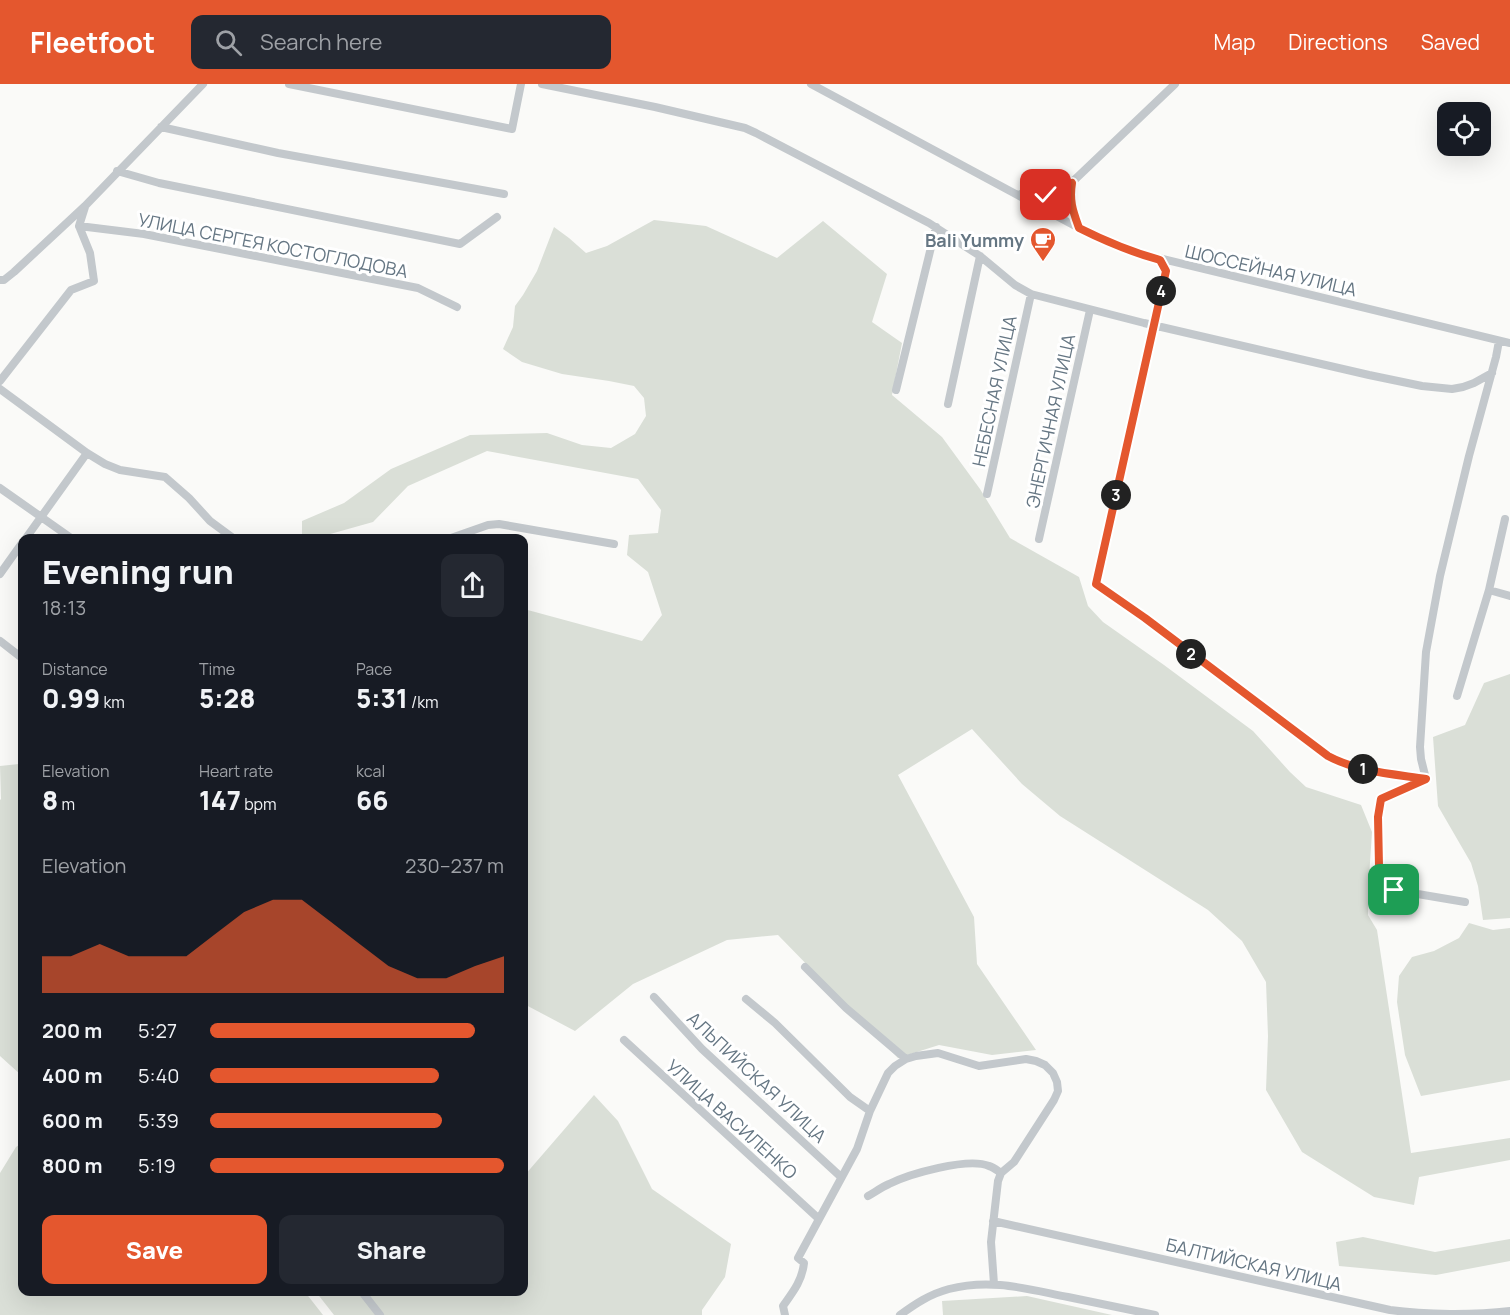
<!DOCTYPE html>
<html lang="en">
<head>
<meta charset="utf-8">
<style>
  body { margin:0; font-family:Manrope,sans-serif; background:#242831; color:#f1f3f6; height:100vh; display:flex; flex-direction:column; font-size:22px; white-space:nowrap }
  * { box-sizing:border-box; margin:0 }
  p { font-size:20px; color:#9ea1a6 }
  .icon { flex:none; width:33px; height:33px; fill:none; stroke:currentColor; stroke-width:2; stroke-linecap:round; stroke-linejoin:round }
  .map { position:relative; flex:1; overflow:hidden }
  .details { position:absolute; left:18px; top:450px; width:510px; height:762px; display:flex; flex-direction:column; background:#171b24; border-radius:12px; box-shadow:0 6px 24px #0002 }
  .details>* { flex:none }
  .fabs { position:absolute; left:1437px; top:18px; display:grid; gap:12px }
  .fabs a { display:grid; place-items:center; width:54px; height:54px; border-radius:12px; background:#171b24; box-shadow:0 6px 24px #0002; font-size:30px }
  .pin { position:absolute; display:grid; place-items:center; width:51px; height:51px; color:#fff; margin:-26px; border-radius:12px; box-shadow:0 3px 9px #0006 }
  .km { position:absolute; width:30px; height:30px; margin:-15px; border-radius:50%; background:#222; color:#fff; font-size:16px; line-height:30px; text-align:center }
  .round { display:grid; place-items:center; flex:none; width:63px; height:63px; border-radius:12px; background:#242831 }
  .overview { display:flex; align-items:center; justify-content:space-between; height:102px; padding:0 24px }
  h1 { font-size:33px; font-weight:800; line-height:45px }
  .metrics { display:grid; grid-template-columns:repeat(3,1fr); gap:9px; height:102px; padding:6px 24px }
  .metrics div { display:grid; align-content:center }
  .metrics b { font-size:26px; font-weight:800 }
  .metrics small { font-size:16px; font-weight:400 }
  .metrics p { font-size:16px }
  .chart { height:168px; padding:12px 24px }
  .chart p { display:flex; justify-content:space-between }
  .chart svg { width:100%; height:108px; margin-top:6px; fill:#e4572e; opacity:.7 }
  .action { display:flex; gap:12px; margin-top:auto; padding:12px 24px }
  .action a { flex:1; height:69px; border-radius:12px; background:#e4572e; color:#fff; font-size:24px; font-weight:800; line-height:69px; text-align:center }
  .action a+a { background:#242831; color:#f1f3f6 }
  ul { padding:0 24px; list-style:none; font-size:20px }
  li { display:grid; grid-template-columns:96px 72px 1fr; align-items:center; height:45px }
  li i { height:15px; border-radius:8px; background:#e4572e }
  header { display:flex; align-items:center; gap:36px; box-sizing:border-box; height:84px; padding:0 30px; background:#e4572e; color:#fff }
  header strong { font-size:28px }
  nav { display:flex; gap:33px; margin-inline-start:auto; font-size:21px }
  .search { width:420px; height:54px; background:#242831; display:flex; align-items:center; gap:15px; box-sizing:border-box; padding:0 21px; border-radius:12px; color:#9ea1a6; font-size:22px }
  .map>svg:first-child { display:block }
</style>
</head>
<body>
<header>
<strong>Fleetfoot</strong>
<div class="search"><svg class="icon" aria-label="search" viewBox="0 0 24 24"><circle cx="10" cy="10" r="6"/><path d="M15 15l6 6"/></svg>Search here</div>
<nav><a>Map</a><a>Directions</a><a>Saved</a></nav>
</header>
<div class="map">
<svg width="1510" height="1231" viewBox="0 0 1510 1231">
  <rect width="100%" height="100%" fill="#fafaf8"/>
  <path fill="#dadfd7" d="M654 136 706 142 777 174 823 137 887 190 872 238 902 259 892 311 942 353 980 405 1010 454 1079 493 1088 522 1103 538 1164 581 1253 647 1290 688 1306 703 1361 721 1372 748 1368 809V831L1377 846 1411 1069 1510 1054V1076L1419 1093 1414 1121 1374 1113 1302 1068 1266 1006 1268 952 1266 898 1242 857 1208 826 1060 732 1022 700 972 645 898 691 974 833 977 880 1036 966 992 971 939 961 898 974 778 851 727 856 633 900 575 947 524 920V641L527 636 524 620V525L642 557 662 531 648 488 627 471 629 451 658 449 661 426 638 395 487 367 408 402 373 438 316 454H302V437L344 419 391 385 470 351 547 349 582 361 611 364 635 350 646 332 644 314 634 302 609 297 562 290 522 278 503 265 513 243 515 222 523 211 537 187 554 143 569 154 586 169 607 162Z
    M1510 590V834L1483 836 1478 802 1471 779 1438 722 1433 653 1465 641 1484 599Z
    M19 680 22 683V994L21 991 0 972V716L1 715 0 682Z
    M1469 839 1493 846 1510 844V996L1421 1012 1405 971 1397 918 1399 892 1412 873 1434 867 1459 854Z
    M594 1011 618 1037 652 1105 731 1160 725 1193 702 1226V1231H334L316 1208H524V1092Z
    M22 1059V1208H305L323 1231H0V1089L16 1063Z
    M1363 1153 1435 1168 1510 1155V1177L1436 1191 1339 1182 1336 1158Z
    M1027 1212 1112 1231H943L942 1217Z"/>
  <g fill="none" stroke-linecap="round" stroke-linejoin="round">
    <path stroke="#c3c8cc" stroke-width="8" d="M289 0 512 45 521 0
      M542 0 655 23 745 44 756 49 929 139 980 172 1015 201 1031 210 1144 239 1369 291 1422 302 1452 305 1463 303 1474 299 1492 289
      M811 0 1079 144 1107 158 1134 168 1510 259
      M161 43 278 69 504 110
      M117 87 159 99 460 160 497 133
      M1072 99C1069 117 1073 127 1079 144
      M1021 110C1036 112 1048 112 1062 105
      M1045 124 1175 0
      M79 142 144 150 418 204 457 223
      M1160 176 1166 187 1096 500 1145 534 1328 672C1358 688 1393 690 1426 695
      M0 196H4L14 188 85 122 203 0
      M0 297 71 206 94 197 90 169 79 142 85 123
      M0 305 87 369 105 380 120 386 165 393 189 414 210 437 233 454
      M896 306 936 143
      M948 320 980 172
      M0 404 71 454
      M987 410 1031 210
      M26 454 87 369
      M451 454 488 441 499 440 614 460
      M1039 455 1090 226
      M0 490 22 459
      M1489 506 1510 512
      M0 557 22 574
      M1457 612 1489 506 1505 435
      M1426 695 1421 675 1420 663 1426 568 1440 492 1469 372 1496 273 1499 257
      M1425 696 1381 715 1378 733 1379 781 1394 806 1465 818
      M805 883 846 924 906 975
      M654 913 702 965 841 1093
      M746 915 775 939 850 1013 870 1027
      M624 956 819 1135
      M868 1112C875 1108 882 1103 889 1100 909 1090 968 1073 989 1082 993 1083 998 1087 1001 1089
      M993 1137 1390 1226C1426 1231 1475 1231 1510 1227
      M362 1208 380 1231
      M785 1231 783 1222C793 1208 802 1197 804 1179L798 1174 857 1065 870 1027 888 989 895 982 906 975 916 972 938 969 979 982 1026 975 1036 977 1045 981 1053 989 1057 998 1058 1007 1054 1016 1014 1078 1001 1089 998 1097 991 1158 994 1200
      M900 1231C915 1220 930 1210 949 1205 991 1194 1027 1205 1068 1213 1097 1219 1126 1225 1155 1231"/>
  </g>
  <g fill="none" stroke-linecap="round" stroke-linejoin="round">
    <defs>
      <path id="route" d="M1046 111 1054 108 1072 99C1069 117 1073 127 1079 144 1105 157 1131 168 1160 176L1166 187 1096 500 1145 534 1328 672C1358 688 1393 690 1426 695L1381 715 1378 733 1379 782 1394 806"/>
    </defs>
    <use href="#route" stroke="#fff" stroke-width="12"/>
    <use href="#route" stroke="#e4572e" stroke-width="8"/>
  </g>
  <defs>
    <symbol id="cafe-pin" viewBox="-11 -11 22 30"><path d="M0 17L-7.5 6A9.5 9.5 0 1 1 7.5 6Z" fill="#e4572e" stroke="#fff"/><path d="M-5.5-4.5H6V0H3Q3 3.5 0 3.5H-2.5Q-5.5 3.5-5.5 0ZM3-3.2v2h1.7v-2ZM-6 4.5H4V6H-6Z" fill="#fff"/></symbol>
  </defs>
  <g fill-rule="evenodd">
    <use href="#cafe-pin" x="1028" y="141" width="30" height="40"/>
  </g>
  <g text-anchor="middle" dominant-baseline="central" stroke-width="6" stroke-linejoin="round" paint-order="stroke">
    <g font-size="18" font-weight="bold" fill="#657683" stroke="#fff" text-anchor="end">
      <text x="1024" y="156">Bali Yummy</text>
    </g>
    <g font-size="18" fill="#657683" stroke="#fff">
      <text transform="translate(273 161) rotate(11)">УЛИЦА СЕРГЕЯ КОСТОГЛОДОВА</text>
      <text transform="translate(1271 186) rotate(13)">ШОССЕЙНАЯ УЛИЦА</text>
      <text transform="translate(994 307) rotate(-78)">НЕБЕСНАЯ УЛИЦА</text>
      <text transform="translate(1050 337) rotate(-78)">ЭНЕРГИЧНАЯ УЛИЦА</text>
      <text transform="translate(757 993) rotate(43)">АЛЬПИЙСКАЯ УЛИЦА</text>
      <text transform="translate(732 1035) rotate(42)">УЛИЦА ВАСИЛЕНКО</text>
      <text transform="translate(1254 1180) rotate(13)">БАЛТИЙСКАЯ УЛИЦА</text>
    </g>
  </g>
</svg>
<div class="fabs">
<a><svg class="icon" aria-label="locate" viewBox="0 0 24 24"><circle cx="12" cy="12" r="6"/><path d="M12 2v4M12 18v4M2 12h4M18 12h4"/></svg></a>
</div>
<div class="pin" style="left:1394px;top:806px;background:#1e9e55"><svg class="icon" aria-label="arrive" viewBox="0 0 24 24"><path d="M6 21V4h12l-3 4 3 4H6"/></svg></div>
<div class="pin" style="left:1046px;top:111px;background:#d93025"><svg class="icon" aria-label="check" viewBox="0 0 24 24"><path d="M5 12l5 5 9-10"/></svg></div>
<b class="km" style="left:1363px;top:685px">1</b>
<b class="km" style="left:1191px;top:570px">2</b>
<b class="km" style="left:1116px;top:411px">3</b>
<b class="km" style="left:1161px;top:207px">4</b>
<section class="details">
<div class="overview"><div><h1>Evening run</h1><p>18:13</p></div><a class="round"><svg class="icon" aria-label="share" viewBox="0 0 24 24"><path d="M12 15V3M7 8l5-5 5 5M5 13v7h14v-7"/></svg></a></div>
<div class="metrics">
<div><p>Distance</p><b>0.99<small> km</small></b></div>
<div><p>Time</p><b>5:28</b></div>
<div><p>Pace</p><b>5:31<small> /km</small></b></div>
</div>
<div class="metrics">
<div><p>Elevation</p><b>8<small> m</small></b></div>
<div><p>Heart rate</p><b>147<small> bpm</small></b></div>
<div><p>kcal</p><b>66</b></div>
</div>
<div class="chart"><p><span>Elevation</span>230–237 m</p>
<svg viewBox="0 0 160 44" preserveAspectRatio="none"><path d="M0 44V29L10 29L20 24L30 29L40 29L50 29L60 20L70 11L80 6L90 6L100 15L110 24L120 33L130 38L140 38L150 33L160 29V44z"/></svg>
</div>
<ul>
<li><b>200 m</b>5:27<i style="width:90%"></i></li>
<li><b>400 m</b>5:40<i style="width:78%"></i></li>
<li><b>600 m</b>5:39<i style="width:79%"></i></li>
<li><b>800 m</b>5:19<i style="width:100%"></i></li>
</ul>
<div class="action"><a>Save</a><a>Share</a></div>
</section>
</div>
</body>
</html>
